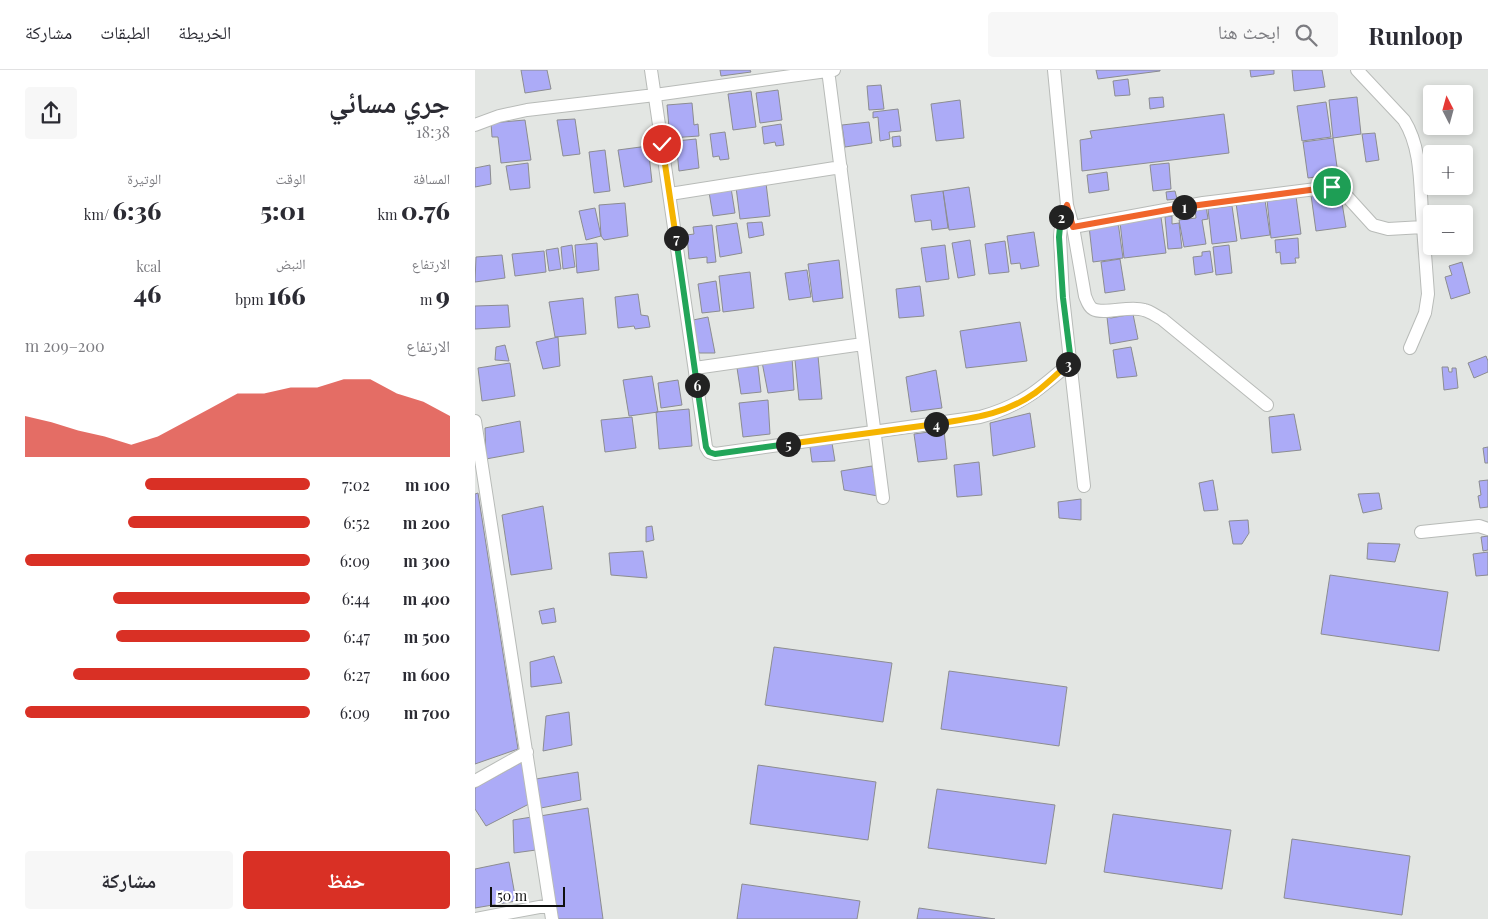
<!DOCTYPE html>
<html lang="ar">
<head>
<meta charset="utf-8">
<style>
  body { margin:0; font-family:"Playfair Display","Noto Naskh Arabic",serif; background:#f7f7f7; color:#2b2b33; direction:rtl; height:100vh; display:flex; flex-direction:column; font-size:19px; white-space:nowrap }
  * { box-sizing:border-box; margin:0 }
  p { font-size:16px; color:#7c7c81 }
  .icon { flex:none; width:28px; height:28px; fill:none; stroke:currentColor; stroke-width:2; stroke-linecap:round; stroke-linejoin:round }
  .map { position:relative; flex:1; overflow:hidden; direction:ltr }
  .sheet { display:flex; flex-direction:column; background:#fff; width:475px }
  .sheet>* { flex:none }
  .needle { width:32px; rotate:354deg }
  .buttons { position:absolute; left:948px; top:15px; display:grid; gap:10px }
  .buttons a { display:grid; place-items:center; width:50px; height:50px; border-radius:5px; background:#fff; box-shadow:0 2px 8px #0003; font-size:25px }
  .scale { position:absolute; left:15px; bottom:12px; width:75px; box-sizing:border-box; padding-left:5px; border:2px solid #0f100f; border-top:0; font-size:14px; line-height:18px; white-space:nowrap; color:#0f100f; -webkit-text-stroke:4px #fff; paint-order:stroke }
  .pin { position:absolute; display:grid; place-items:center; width:42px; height:42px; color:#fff; margin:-21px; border:2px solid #fff; border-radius:50%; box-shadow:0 1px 5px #0007 }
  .km { position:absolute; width:25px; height:25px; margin:-12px; border-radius:50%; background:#222; color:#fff; font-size:14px; line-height:25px; text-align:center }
  .round { display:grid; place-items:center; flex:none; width:52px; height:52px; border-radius:5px; background:#f7f7f7 }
  .overview { display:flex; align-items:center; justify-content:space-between; height:85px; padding:0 25px }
  h1 { font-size:28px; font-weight:800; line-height:38px }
  .stats { display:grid; grid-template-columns:repeat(3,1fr); gap:8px; height:85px; padding:5px 25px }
  .stats div { display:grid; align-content:center }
  .stats b { font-size:25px; font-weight:800 }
  .stats small { font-size:14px; font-weight:400 }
  .stats p { font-size:14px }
  .chart { height:140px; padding:10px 25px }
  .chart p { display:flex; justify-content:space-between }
  .chart svg { width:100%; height:90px; margin-top:5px; fill:#d93025; opacity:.7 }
  .cta { display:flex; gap:10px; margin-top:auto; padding:10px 25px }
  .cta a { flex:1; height:58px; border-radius:5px; background:#d93025; color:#fff; font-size:20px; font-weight:800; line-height:58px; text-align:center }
  .cta a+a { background:#f7f7f7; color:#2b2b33 }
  ul { padding:0 25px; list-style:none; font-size:16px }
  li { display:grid; grid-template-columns:80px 60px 1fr; align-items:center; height:38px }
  li i { height:12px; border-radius:6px; background:#d93025 }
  header { display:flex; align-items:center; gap:30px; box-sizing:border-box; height:70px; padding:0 25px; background:#fff; border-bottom:1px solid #e1e1e2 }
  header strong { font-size:24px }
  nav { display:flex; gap:28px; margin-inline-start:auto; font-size:18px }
  .search { width:350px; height:45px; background:#f7f7f7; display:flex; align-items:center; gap:12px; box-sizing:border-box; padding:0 18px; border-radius:5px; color:#7c7c81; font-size:19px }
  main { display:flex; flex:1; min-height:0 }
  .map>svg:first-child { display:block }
</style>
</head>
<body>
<header>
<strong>Runloop</strong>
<div class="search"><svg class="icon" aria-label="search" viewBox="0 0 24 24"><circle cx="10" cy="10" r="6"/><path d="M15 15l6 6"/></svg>ابحث هنا</div>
<nav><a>الخريطة</a><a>الطبقات</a><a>مشاركة</a></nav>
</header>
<main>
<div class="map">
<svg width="1013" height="849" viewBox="0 0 1013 849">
  <rect width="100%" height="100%" fill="#e3e6e3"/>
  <path fill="#acabf7" stroke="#8c8d90" d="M46 0H72L76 19 50 23Z
    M245 0H275L276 2 246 6Z
    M621 0H685V1L623 9Z
    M775 0H799V4L776 7Z
    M817 0H847L850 17 819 21Z
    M653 9 655 25 640 26 638 11Z
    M406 15 409 39 394 40 392 16Z
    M303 20 307 50 285 53 281 23Z
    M276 21 281 57 258 60 253 24Z
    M688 27 689 37 675 39 674 28Z
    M882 27 886 64 858 68 854 30Z
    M485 30 489 68 461 71 456 34Z
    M851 32 856 67 827 71 822 36Z
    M217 33 219 55 223 54 224 66 195 68 192 35Z
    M423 39 426 61 414 62 415 69 405 71 403 47 398 48V42Z
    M749 44 754 83 607 101 605 70 617 68 615 61Z
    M100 49 105 84 88 86 82 50Z
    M50 50 56 90 26 93 23 67H17L16 53Z
    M394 52 397 73 370 77 367 55Z
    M306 54 309 75 301 76 300 72 289 74 287 57Z
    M250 62 254 89 245 90 244 86 238 87 235 64Z
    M900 63 904 90 891 92 887 64Z
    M425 66 426 76 418 77 417 67Z
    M858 68 863 104 833 108 828 72Z
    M221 69 224 98 204 101 201 71Z
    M173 76 177 112 149 117 143 80Z
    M130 80 135 121 119 123 114 82Z
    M53 93 55 118 35 120 31 96Z
    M694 93 696 119 678 121 675 95Z
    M15 95 16 114 0 117V98Z
    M632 102 634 120 614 123 612 105Z
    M290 105 295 146 265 149 260 109Z
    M494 117 500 157 474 160 468 121Z
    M256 118 260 143 238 146 234 122Z
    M468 121 473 158 457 160 456 150 440 152 436 125Z
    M700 121 702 129 692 130 691 122Z
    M865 121 871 157 841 161 836 125Z
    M821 126 826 164 796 168 792 130Z
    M790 130 795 165 766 169 761 133Z
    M150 133 153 166 129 170 126 166 124 135Z
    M731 136 733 149 727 150 731 174 709 177 704 150 721 148 720 138Z
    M757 136 762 171 737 174 733 139Z
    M120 138 126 166 111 170 104 141Z
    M697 146V154L704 153 707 178 693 179 690 147Z
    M686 147 691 183 649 188 645 152Z
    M287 152 289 165 274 168 272 153Z
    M643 152 648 188 618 192 614 156Z
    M262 153 267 183 245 187 241 156Z
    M237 155 241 192 232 193V187L214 189 212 165 219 164 218 157Z
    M559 162 564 196 546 199 545 193 536 194 532 166Z
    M823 168 824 188H820L821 193 806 194 805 182 801 183 800 170Z
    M495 170 500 205 483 208 477 173Z
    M530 171 534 202 514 204 510 174Z
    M122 173 124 200 102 203 100 175Z
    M97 175 100 197 88 199 86 177Z
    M470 175 474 209 451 212 446 178Z
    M754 175 757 203 741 205 738 177Z
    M83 178 86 199 74 201 71 180Z
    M69 181 71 202 40 206 37 184Z
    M735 181 738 202 720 205 718 187 727 186V182Z
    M27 185 30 208 0 212 1 187Z
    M645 189 650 220 630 223 626 192Z
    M364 190 368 228 338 232 333 194Z
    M987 192 995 223 976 229 970 207 977 205 974 196Z
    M332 200 336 227 314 230 310 203Z
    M275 202 279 238 248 242 244 206Z
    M241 211 245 241 227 243 223 214Z
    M445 216 449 246 424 248 421 219Z
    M163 224 166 245 173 246 175 257 160 259 159 256 143 258 140 227Z
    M108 228 111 264 80 267 74 232Z
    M33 235 35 257 0 259V236Z
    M658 244 663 269 635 274 632 247 636 248Z
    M233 247 240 283H224L218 250Z
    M545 252 552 291 491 298 485 261Z
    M83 267 85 296 68 299 61 272Z
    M30 275 34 291 20 290 21 277Z
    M656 277 662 306 642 308 638 280Z
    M343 286 347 329 324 330 320 290Z
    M1011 286 1013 291V302L999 308 993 293Z
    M317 287 319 320 293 323 287 292Z
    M35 293 40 326 7 331 3 298Z
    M283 296 286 322 266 324 262 298Z
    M967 297H973L974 302H977V298H981L983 318 969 320Z
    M461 300 467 338 436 342 431 307Z
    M177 306 183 342 154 346 148 310Z
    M203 310 207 335 186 338 183 313Z
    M293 330 295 364 268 367 264 333Z
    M214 339 217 376 184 379 181 342Z
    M555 343 560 377 518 386 515 353Z
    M819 344 826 380 797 383 794 347Z
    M157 347 161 378 130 382 126 350Z
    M45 351 49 382 11 389 10 358Z
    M469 360 472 389 443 392 439 364Z
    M357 373 360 391 337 392 335 377Z
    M1013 377V393H1010L1008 378Z
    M504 392 507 425 482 427 479 395Z
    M397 396 403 426 369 420 366 401Z
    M738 410 743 440 729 441 724 413Z
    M1013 410V437L1005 438 1003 426 1006 425 1004 411Z
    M3 423 43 679 0 694V424Z
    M904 423 907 439 888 443 883 424Z
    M606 429V450L584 448 583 432Z
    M68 436 77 499 36 505 27 445Z
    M773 450 774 463 767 474H758L754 451Z
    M177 456 179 470 171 472V457Z
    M1013 466V480L1008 481 1006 467Z
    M893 473 925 474 920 492 892 489Z
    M168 481 172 508 136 505 134 483Z
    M1013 482V505L1001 506 998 484Z
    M855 505 973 522 964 581 846 564Z
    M79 538 81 552 67 554 64 541Z
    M299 577 417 593 408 652 290 635Z
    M79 586 87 613 56 617 55 592Z
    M474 601 592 617 584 676 466 659Z
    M94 642 97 675 68 681 71 646Z
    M47 692 54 734 11 756 0 739V718Z
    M283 695 401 712 393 770 275 754Z
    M103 702 106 730 66 738 61 709Z
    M462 719 580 735 571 794 453 778Z
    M113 738 128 849H81L65 746Z
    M638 744 756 760 747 819 629 802Z
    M57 747 61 780 39 783 38 750Z
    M817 769 935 786 927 845 809 828Z
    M34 792 41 831 0 838V799Z
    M267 814 385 831 382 849H262Z
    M444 838 520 849H442Z"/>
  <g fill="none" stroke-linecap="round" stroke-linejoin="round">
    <defs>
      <path id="street" d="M176 0 231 377 234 382 240 384 505 347C546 336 565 319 596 292
        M353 0 408 428
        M579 0 592 135 598 157 610 226C612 231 614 237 618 239 629 245 655 235 669 240 675 241 681 246 687 249L792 335
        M882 0 929 50C946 77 945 112 947 143 949 170 951 197 953 224L950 243 935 278
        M0 55 24 46 52 40 180 25 359 0
        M195 124 366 97
        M592 135 587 147 585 167 588 227 609 416
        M598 157 728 133 857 117 863 118 868 122 898 155 913 159 948 157
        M220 298 388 274
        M0 351 77 849
        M946 462 1004 456 1013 459
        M0 711 52 682
        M0 849 75 835"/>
    </defs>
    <use href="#street" stroke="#b8bbb8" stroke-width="14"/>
    <use href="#street" stroke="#fff" stroke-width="12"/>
  </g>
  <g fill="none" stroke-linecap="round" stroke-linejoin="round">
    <defs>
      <path id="split-1" d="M709 137 857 117"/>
      <path id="split-2" d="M586 147 592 135 598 157 709 137"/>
      <path id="split-3" d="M586 147 584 167 588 228 596 292 593 294"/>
      <path id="split-4" d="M461 354C498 348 529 345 560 323 572 314 582 304 593 294"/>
      <path id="split-5" d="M313 374 461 354"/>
      <path id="split-6" d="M222 315 231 377 234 382 240 384 313 374"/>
      <path id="split-7" d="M201 168 222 315"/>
      <path id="split-8" d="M187 74 201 168"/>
    </defs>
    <use href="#split-1" stroke="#fff" stroke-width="10"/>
    <use href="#split-2" stroke="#fff" stroke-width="10"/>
    <use href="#split-3" stroke="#fff" stroke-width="10"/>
    <use href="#split-4" stroke="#fff" stroke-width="10"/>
    <use href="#split-5" stroke="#fff" stroke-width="10"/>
    <use href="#split-6" stroke="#fff" stroke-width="10"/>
    <use href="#split-7" stroke="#fff" stroke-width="10"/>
    <use href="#split-8" stroke="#fff" stroke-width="10"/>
    <use href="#split-1" stroke="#f0652b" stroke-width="6"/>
    <use href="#split-2" stroke="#f0652b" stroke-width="6"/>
    <use href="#split-3" stroke="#22a559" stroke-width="6"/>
    <use href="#split-4" stroke="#f5b400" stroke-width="6"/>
    <use href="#split-5" stroke="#f5b400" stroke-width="6"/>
    <use href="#split-6" stroke="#22a559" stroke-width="6"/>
    <use href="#split-7" stroke="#22a559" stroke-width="6"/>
    <use href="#split-8" stroke="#f5b400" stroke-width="6"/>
  </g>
</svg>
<div class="buttons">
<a><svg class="needle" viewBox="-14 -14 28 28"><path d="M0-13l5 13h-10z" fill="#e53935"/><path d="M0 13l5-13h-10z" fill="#7c7c81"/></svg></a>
<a>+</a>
<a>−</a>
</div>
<div class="scale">50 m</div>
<div class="pin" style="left:857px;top:117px;background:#1e9e55"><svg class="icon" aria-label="arrive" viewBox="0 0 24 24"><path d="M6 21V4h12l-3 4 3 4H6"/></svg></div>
<div class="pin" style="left:187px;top:74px;background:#d93025"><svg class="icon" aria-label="check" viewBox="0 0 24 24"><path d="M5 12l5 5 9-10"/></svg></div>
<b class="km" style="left:709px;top:137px">1</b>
<b class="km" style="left:586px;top:147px">2</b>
<b class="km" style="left:593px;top:294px">3</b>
<b class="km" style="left:461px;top:354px">4</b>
<b class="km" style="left:313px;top:374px">5</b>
<b class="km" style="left:222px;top:315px">6</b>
<b class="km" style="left:201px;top:168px">7</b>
</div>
<section class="sheet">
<div class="overview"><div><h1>جري مسائي</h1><p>18:38</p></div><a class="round"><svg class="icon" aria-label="share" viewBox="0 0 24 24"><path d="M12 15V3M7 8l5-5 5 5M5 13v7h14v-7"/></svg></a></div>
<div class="stats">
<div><p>المسافة</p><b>0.76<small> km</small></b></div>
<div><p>الوقت</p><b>5:01</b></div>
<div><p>الوتيرة</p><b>6:36<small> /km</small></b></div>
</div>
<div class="stats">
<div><p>الارتفاع</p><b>9<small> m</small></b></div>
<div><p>النبض</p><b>166<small> bpm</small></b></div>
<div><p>kcal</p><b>46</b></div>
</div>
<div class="chart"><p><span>الارتفاع</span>200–209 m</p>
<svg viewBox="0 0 160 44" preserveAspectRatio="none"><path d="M0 44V24L10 27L20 31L30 34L40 38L50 34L60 27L70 20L80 13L90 13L100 10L110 10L120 6L130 6L140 13L150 17L160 24V44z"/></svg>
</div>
<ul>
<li><b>100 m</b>7:02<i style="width:58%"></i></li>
<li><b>200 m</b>6:52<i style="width:64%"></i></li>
<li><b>300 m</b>6:09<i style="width:100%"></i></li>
<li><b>400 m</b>6:44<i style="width:69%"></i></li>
<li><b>500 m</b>6:47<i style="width:68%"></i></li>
<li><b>600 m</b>6:27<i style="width:83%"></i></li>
<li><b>700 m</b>6:09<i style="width:100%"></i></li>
</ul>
<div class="cta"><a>حفظ</a><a>مشاركة</a></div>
</section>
</main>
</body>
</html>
